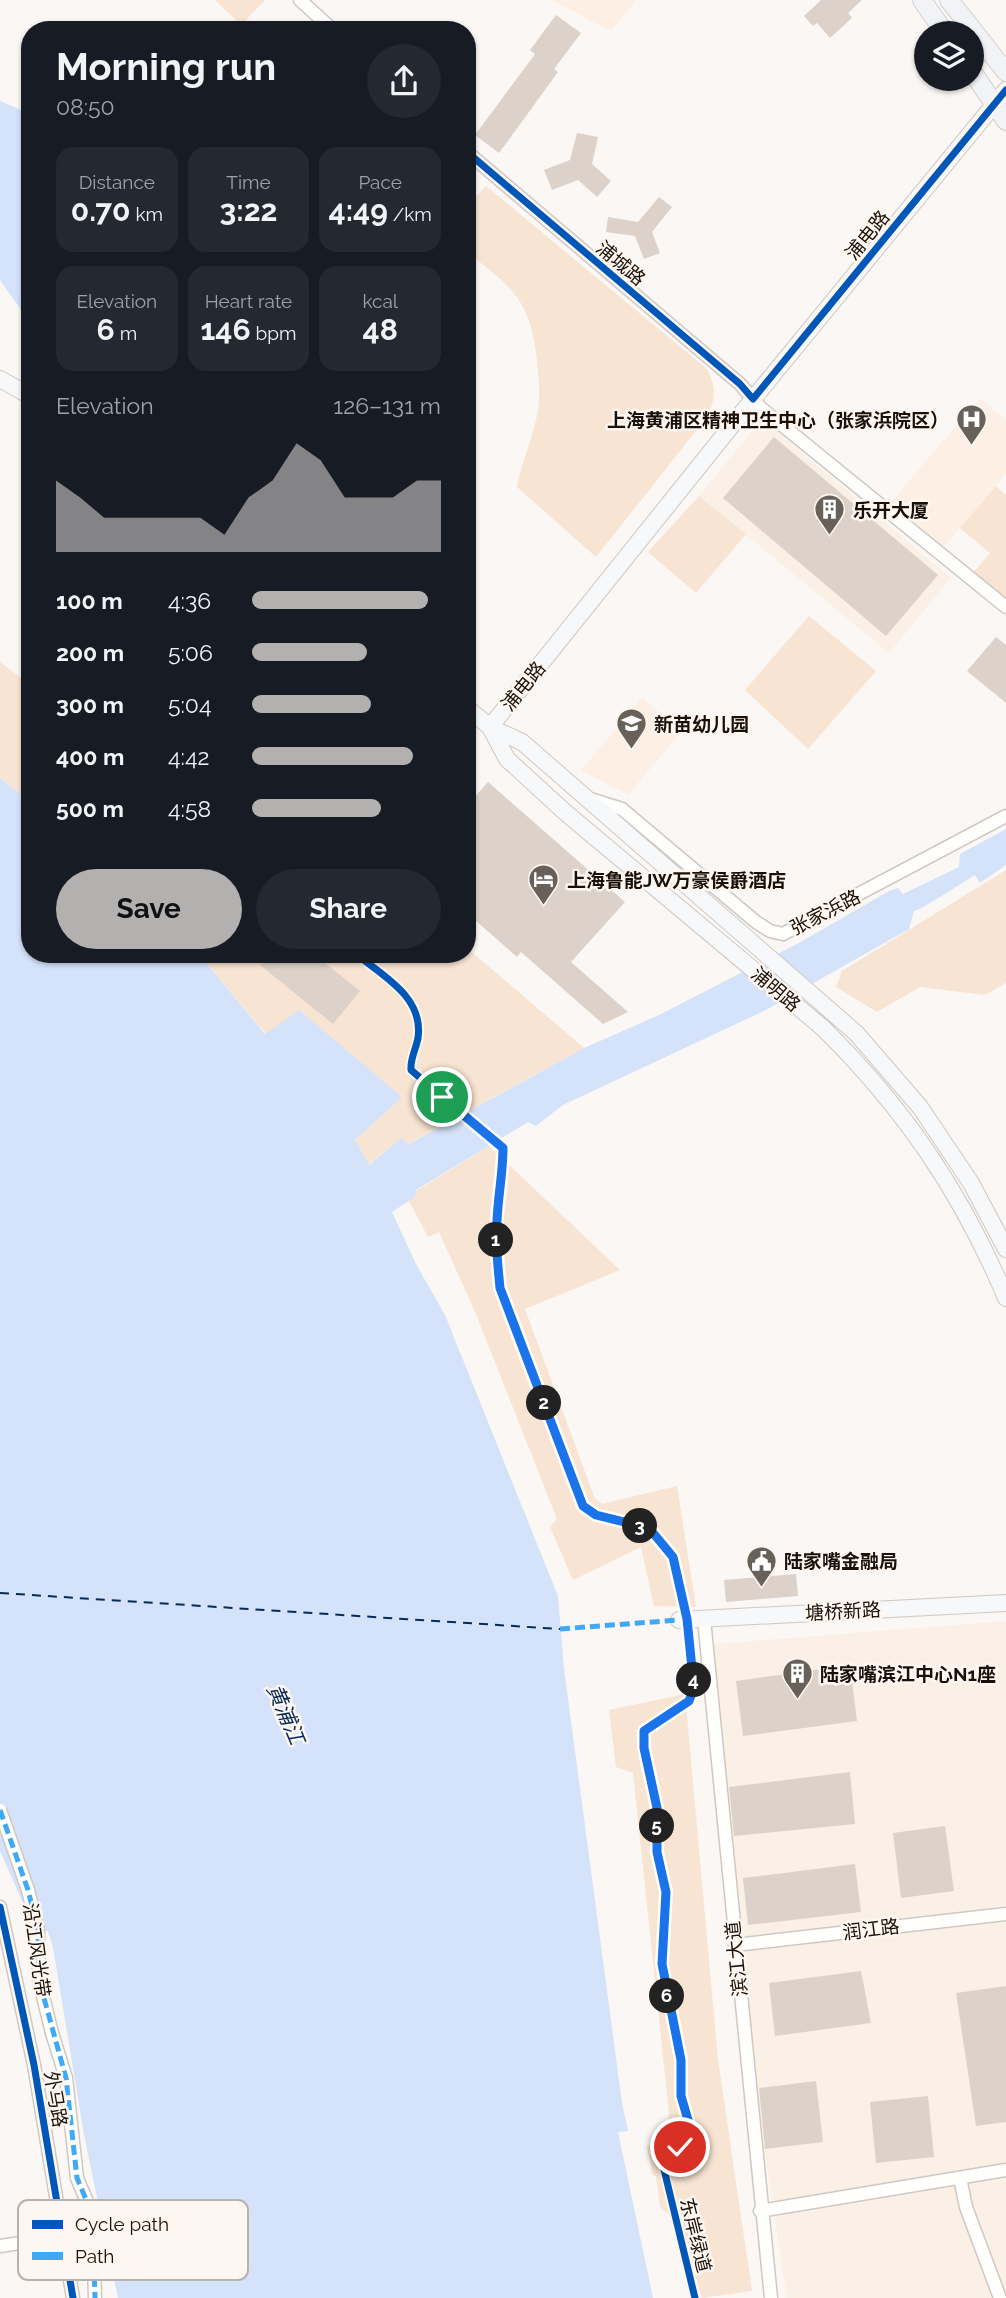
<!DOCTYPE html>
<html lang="en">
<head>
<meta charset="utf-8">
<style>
  body { margin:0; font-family:Raleway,"Noto Sans SC",sans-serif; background:#242831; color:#f1f3f6; height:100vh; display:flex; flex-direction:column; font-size:26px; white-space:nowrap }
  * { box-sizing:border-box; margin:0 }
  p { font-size:23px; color:#9ea1a6 }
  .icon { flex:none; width:38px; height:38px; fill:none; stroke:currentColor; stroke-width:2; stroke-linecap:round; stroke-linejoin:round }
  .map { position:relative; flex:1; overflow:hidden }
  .drawer { position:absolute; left:21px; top:21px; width:455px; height:942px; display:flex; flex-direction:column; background:#171b24; border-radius:28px; box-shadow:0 2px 5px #0004 }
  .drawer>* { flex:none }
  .fabs { position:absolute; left:914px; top:21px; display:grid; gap:14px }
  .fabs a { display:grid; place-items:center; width:70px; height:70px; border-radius:50%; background:#171b24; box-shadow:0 2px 5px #0004; font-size:35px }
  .pin { position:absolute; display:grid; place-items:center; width:60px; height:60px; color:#fff; margin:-30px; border:4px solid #fff; border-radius:50%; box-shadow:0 2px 7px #0007 }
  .km { position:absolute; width:35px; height:35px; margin:-18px; border-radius:50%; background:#222; color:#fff; font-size:19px; line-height:35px; text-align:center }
  .round { display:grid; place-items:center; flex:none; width:74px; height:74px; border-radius:37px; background:#242831 }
  .summary { display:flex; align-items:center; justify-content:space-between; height:119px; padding:0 35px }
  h1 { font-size:38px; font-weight:700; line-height:52px }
  .stats { display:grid; grid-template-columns:repeat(3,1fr); gap:10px; height:119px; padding:7px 35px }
  .stats div { display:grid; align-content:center; border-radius:18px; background:#242831; text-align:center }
  .stats b { font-size:30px; font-weight:700 }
  .stats small { font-size:19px; font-weight:400 }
  .stats p { font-size:19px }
  .chart { height:196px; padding:14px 35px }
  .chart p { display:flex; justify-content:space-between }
  .chart svg { width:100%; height:126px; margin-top:7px; fill:#b3b1b0; opacity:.7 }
  .action { display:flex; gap:14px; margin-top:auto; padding:14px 35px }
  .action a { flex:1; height:80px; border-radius:42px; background:#b3b1b0; color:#111; font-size:28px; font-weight:700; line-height:80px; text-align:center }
  .action a+a { background:#242831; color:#f1f3f6 }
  ul { padding:0 35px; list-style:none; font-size:23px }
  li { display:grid; grid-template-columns:112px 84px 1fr; align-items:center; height:52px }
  li i { height:18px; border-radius:9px; background:#b3b1b0 }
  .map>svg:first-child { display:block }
</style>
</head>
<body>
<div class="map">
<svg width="1006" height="2298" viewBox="0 0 1006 2298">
  <rect width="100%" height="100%" fill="#faf7f4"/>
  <path fill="#faf0e5" d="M762 419 951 578 889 653 699 496Z
    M1006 1621V2298H787L768 2176 702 1645Z"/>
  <path fill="#fdefe4" d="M552 0H636L611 31Z
    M980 398 1006 420V474L944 547 891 502Z
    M642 697 681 732 628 795 581 771Z"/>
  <path fill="#f8e4d2" d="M215 0H265L241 25Z
    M486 186 707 369C716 387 716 398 707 417L596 557 517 487C521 464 531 443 536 420 541 400 539 380 537 361 530 299 514 289 467 252V206Z
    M996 486 1006 495V600L973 573 990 553 960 528Z
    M699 496 746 534 696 593 648 552Z
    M809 616 876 671 808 749 745 690Z
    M0 662 30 685V801L0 778Z
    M1006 870V983L985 995 920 987 877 1012 836 987 842 971Z
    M467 948 584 1048 406 1145 402 1137 368 1165 355 1140 402 1096 266 1034 199 954H467Z
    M489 1146 620 1270 525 1309 595 1499 602 1504 677 1486 696 1607 654 1606 641 1547 573 1580 550 1527 557 1519 476 1314 439 1232 428 1237 409 1201 416 1191Z
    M685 1694 718 2060 752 2291 702 2298 680 2224 660 2207 656 2177 652 2174 647 2146 663 2143 669 2113 633 1773 616 1767 609 1710Z"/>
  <path fill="#d5e3fa" d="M0 101 30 114V323L0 280Z
    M0 778 30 801V954H199L265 1034 299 1010 402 1097 355 1140 369 1165 402 1137 407 1145 584 1048 659 1015 797 944 889 891 898 888 903 894 959 867 960 854 1006 829V865L980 883 975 875C963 882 923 909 914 911L909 929 766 1010 563 1105 536 1126 528 1122 416 1190 415 1197 392 1212 416 1264 445 1315 558 1596 564 1669 622 2103 628 2131 618 2132 653 2298H118L84 2135 53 1947 48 1932 26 1910 0 1851Z"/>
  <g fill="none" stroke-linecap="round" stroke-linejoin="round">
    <path stroke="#072a58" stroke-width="2" stroke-dasharray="9 7" stroke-linecap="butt" d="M0 1593 560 1629"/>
  </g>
  <path fill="#ddd2c9" d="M821 0H862L848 13 852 18 830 38 817 23 813 26 804 16Z
    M556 15 581 33 554 69 558 72 499 153 475 135 535 54 530 50Z
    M577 133 598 137 592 164 611 181 597 197 578 180 552 190 544 170 570 160Z
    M659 197 672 207 652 232 660 253 644 259 635 236 606 232 608 217 638 222Z
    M774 437 938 575 886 636 723 498Z
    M996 637 1006 645V703L967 671Z
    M488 782 625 902 571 962 628 1012 603 1024 521 952 517 957 467 913V806Z
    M269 954H314L360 991 333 1024 260 965Z
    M796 1574 798 1596 726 1602 724 1580Z
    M850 1665 857 1721 743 1736 736 1681Z
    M850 1772 855 1824 734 1836 729 1787Z
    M945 1826 954 1891 901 1898 893 1833Z
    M855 1864 861 1912 748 1925 743 1878Z
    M861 1971 871 2023 775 2036 769 1983Z
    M1006 1986V2122L976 2126 956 1993Z
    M816 2081 823 2142 765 2149 759 2088Z
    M928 2096 934 2157 876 2163 870 2102Z"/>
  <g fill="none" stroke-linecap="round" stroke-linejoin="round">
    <defs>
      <path id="street" d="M300 0 333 30
        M467 152 740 384 761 408 1006 607
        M590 799 622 809 756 922 770 931 783 934 1006 816
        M704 1619 771 2298
        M0 1907 34 2065 73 2298
        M735 1945 1006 1914
        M52 2033 66 2078 77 2178 90 2209 93 2227 95 2298
        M960 2178 966 2207 1000 2298
        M760 2211 1006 2170
        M0 2246 64 2236"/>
      <path id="secondary" d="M0 379 30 396
        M467 708 490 727 522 742 856 1033 920 1107 971 1183 1006 1249
        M490 727 753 399 1006 90
        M490 727 507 759 566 813 823 1028C904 1108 962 1193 1006 1298
        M679 1620 1006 1603"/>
      <path id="primary" d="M922 0 945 33
        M949 0 1006 72
        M971 70 1006 121"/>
    </defs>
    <use href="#street" stroke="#cfc8c2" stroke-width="15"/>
    <use href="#secondary" stroke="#cfc8c2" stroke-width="18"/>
    <use href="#primary" stroke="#d4d1ce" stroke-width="20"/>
    <use href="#street" stroke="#fefefd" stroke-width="12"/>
    <use href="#secondary" stroke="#f7f8fa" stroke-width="16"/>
    <use href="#primary" stroke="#f1f3f7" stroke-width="18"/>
    <defs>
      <path id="street-bridge" d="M0 1810 28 1890 38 1930 39 1980 52 2033"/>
    </defs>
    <use href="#street-bridge" stroke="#cfc8c2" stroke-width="15" stroke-linecap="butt"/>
    <use href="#street-bridge" stroke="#fefefd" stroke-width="12"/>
    <path stroke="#3fa9f5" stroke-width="5" stroke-dasharray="10 5" stroke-linecap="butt" d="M560 1629 679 1620
      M0 1810 28 1890 38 1930 39 1980 66 2078 77 2178 90 2209 93 2227 95 2298"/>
    <defs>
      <path id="cycleway" d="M467 152 740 384 753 399 1006 90
        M356 954C383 976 424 997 418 1038 416 1049 410 1059 411 1070L503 1148C503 1173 498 1196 497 1221 495 1244 498 1266 500 1288L583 1506 595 1515 649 1528 673 1557 687 1619 694 1688 689 1701 644 1731V1748L657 1808V1852L666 1893 662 1964 681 2060V2096L695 2144 680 2147 661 2157 695 2298
        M0 1907 34 2065 73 2298"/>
    </defs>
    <use href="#cycleway" stroke="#fdf6f1" stroke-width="11"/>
    <use href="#cycleway" stroke="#0057b8" stroke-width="7"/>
  </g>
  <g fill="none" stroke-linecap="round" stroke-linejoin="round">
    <defs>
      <path id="route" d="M442 1097 503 1148C503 1173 498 1196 497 1221 495 1244 498 1266 500 1288L583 1506 596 1515 649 1528 673 1557 687 1619 694 1688 689 1701 644 1731V1748L657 1808V1852L666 1892 662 1964 681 2060V2096L695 2144 680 2147"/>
    </defs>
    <use href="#route" stroke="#fff" stroke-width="14"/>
    <use href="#route" stroke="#1a73e8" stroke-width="9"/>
  </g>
  <defs>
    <symbol id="hospital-pin" viewBox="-11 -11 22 30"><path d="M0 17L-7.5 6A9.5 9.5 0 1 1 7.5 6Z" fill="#68615a" stroke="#fdf6f1"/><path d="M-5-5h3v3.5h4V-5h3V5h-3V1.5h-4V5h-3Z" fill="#fff"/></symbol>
    <symbol id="building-pin" viewBox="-11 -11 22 30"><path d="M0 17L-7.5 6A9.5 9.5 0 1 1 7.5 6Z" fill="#68615a" stroke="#fdf6f1"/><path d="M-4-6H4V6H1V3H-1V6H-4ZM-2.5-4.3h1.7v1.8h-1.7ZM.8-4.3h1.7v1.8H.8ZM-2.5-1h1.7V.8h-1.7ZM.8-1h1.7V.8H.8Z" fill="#fff"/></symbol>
    <symbol id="school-pin" viewBox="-11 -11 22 30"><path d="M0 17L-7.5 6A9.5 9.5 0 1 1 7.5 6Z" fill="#68615a" stroke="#fdf6f1"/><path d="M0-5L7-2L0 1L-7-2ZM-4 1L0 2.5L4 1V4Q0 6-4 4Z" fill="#fff"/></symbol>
    <symbol id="hotel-pin" viewBox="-11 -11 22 30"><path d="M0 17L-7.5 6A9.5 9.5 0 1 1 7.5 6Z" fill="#68615a" stroke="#fdf6f1"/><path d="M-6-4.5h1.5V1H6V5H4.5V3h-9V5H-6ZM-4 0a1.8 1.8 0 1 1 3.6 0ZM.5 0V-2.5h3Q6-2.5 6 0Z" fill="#fff"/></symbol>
    <symbol id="civic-pin" viewBox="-11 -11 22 30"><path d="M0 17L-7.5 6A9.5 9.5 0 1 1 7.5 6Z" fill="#68615a" stroke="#fdf6f1"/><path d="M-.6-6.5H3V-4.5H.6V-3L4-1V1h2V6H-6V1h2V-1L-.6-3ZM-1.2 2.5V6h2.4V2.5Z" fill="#fff"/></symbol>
  </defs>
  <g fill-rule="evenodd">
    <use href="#hospital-pin" x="954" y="402" width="35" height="47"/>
    <use href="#building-pin" x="812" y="492" width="35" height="47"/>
    <use href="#school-pin" x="614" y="706" width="35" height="47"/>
    <use href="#hotel-pin" x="526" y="862" width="35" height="47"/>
    <use href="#civic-pin" x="744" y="1544" width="35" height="47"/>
    <use href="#building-pin" x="780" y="1656" width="35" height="47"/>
  </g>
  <g text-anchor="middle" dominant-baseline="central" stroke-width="5" stroke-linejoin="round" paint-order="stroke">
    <g font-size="19" fill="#1a1007" stroke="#fdf6f1">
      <text transform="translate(867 235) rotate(-51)">浦电路</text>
      <text transform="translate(621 263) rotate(40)">浦城路</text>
      <text transform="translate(523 686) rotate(-51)">浦电路</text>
      <text transform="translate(825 912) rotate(-27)">张家浜路</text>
      <text transform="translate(776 989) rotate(40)">浦明路</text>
      <text transform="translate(843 1611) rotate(-3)">塘桥新路</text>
      <text transform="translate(871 1929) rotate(-7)">润江路</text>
      <text transform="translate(37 1950) rotate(82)">沿江风光带</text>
      <text transform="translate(736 1959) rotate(-96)">滨江大道</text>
      <text transform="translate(56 2099) rotate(80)">外马路</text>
      <text transform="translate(696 2235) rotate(76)">东岸绿道</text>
    </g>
    <g font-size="19" font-weight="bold" fill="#1a1007" stroke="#fdf6f1" text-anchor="start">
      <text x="949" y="420" text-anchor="end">上海黄浦区精神卫生中心（张家浜院区）</text>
      <text x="853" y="510">乐开大厦</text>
      <text x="654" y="724">新苗幼儿园</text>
      <text x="567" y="880">上海鲁能JW万豪侯爵酒店</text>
      <text x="784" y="1561">陆家嘴金融局</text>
      <text x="820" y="1674">陆家嘴滨江中心N1座</text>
    </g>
    <g font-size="21" font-style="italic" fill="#072a58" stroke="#fdf6f1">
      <text transform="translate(286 1714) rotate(67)">黄浦江</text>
    </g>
  </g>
  <rect x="18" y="2200" width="230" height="80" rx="10" fill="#fdf6f1" stroke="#b9b1ab" stroke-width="2"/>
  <rect x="32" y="2220" width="31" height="9" fill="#0057b8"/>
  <rect x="32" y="2252" width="31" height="8" fill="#3fa9f5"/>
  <g font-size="19" fill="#1a1007">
    <text x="75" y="2231">Cycle path</text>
    <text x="75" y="2263">Path</text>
  </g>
</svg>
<div class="fabs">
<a><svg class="icon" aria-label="layers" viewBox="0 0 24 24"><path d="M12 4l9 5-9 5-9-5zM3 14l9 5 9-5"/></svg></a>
</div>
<div class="pin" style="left:442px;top:1097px;background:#1e9e55"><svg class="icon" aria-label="arrive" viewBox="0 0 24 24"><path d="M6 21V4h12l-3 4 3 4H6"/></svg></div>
<div class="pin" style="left:680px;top:2147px;background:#d93025"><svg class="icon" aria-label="check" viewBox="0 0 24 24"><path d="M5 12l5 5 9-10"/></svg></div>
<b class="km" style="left:496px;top:1240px">1</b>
<b class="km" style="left:544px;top:1403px">2</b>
<b class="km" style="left:640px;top:1526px">3</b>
<b class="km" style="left:694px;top:1680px">4</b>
<b class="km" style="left:657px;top:1826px">5</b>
<b class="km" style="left:667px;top:1996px">6</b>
<section class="drawer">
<div class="summary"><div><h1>Morning run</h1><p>08:50</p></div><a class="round"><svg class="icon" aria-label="share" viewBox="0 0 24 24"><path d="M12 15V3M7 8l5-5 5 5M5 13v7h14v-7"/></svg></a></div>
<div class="stats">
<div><p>Distance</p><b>0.70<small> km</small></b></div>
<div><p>Time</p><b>3:22</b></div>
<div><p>Pace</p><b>4:49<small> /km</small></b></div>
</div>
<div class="stats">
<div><p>Elevation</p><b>6<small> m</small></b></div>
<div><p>Heart rate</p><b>146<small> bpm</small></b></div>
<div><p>kcal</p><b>48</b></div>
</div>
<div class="chart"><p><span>Elevation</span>126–131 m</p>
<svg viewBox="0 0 160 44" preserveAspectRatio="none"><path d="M0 44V19L10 25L20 32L30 32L40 32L50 32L60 32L70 38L80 25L90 19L100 6L110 12L120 25L130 25L140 25L150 19L160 19V44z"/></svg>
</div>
<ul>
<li><b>100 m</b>4:36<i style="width:93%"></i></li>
<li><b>200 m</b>5:06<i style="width:61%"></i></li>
<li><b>300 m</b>5:04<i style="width:63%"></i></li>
<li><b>400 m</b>4:42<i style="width:85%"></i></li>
<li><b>500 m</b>4:58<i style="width:68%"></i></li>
</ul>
<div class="action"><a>Save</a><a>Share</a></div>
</section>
</div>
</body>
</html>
